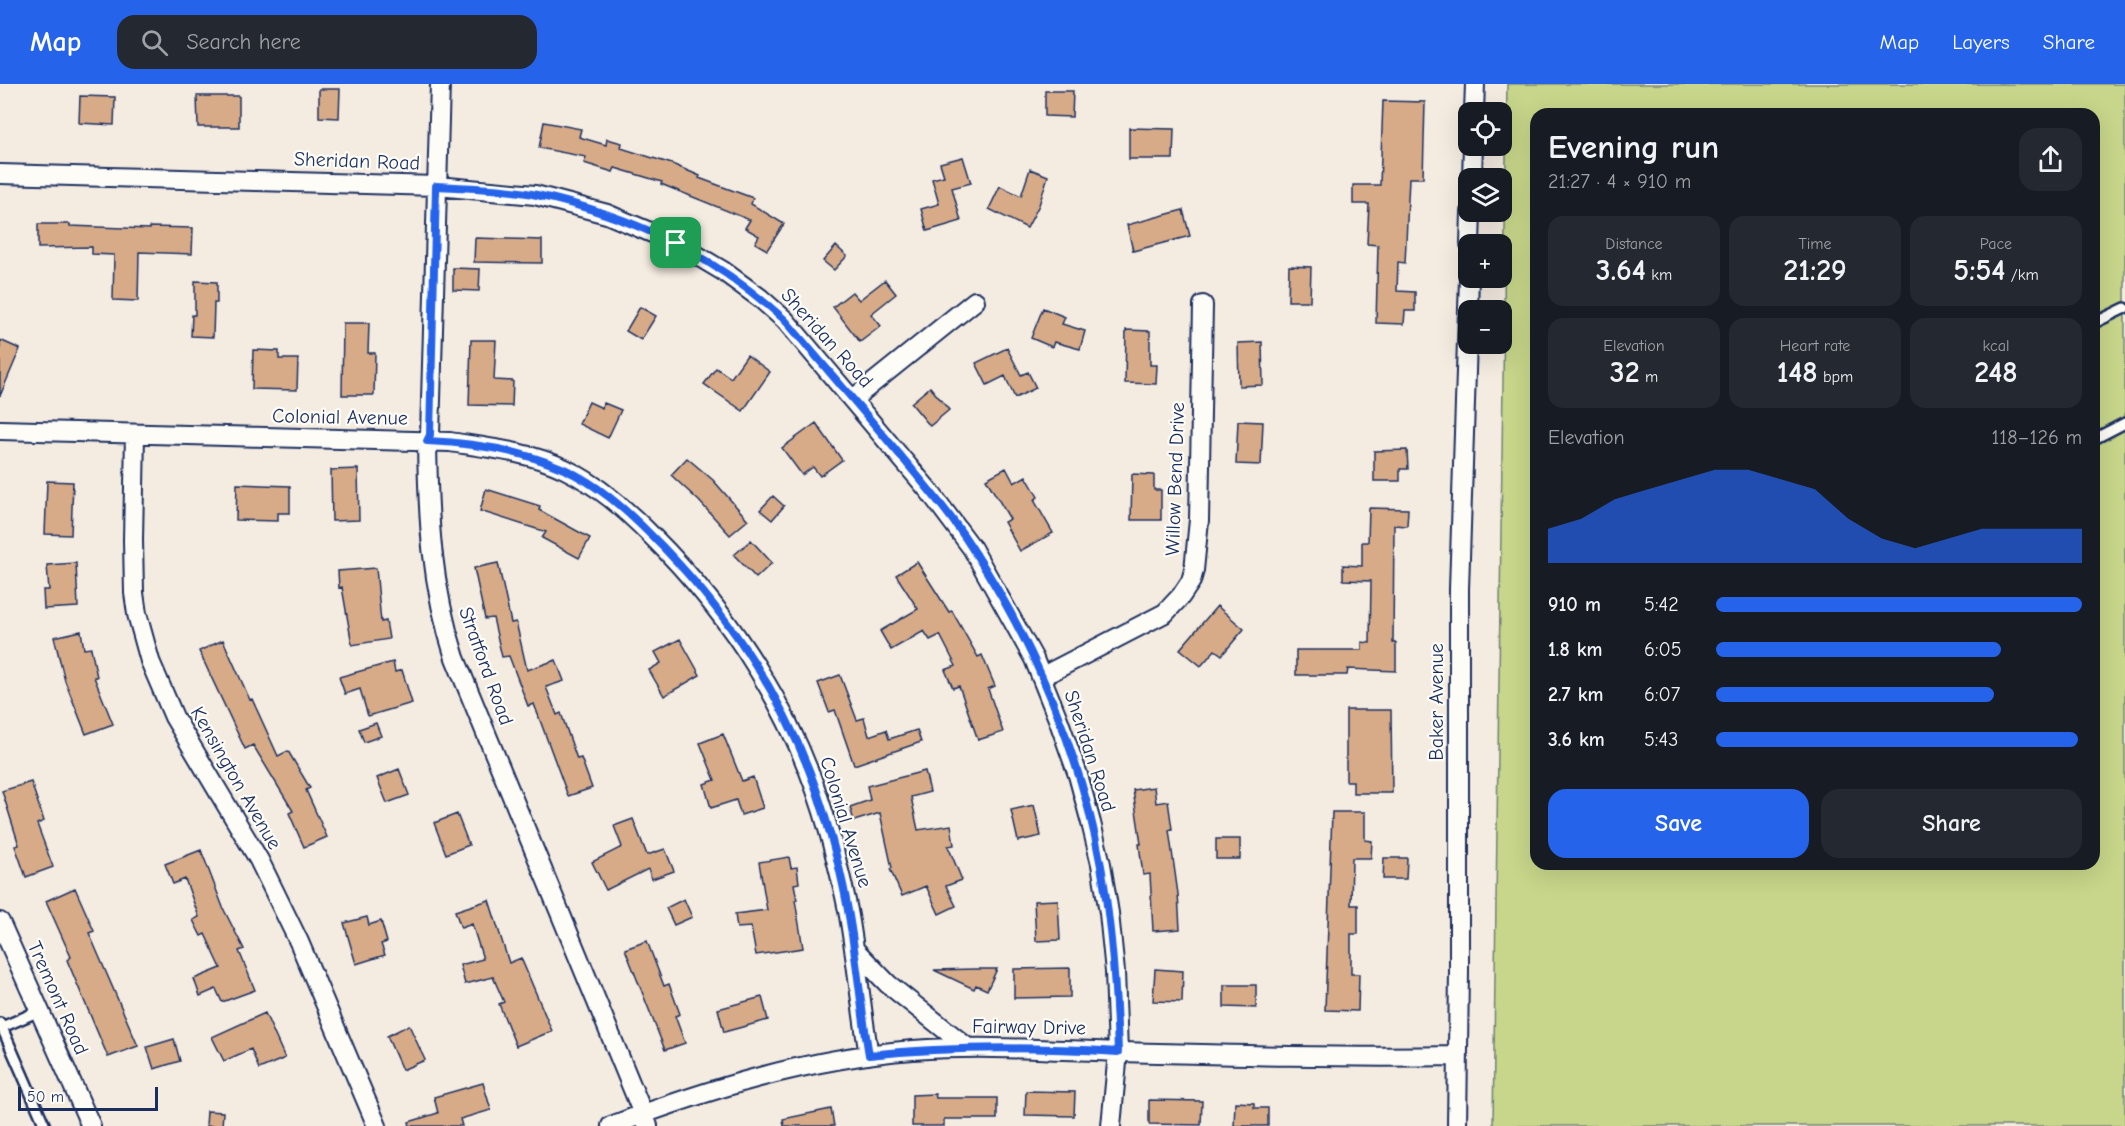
<!DOCTYPE html>
<html lang="en">
<head>
<meta charset="utf-8">
<style>
  body { margin:0; font-family:"Comic Neue",sans-serif; background:#242831; color:#f1f3f6; height:100vh; display:flex; flex-direction:column; font-size:22px; white-space:nowrap }
  * { box-sizing:border-box; margin:0 }
  p { font-size:20px; color:#9ea1a6 }
  .icon { flex:none; width:33px; height:33px; fill:none; stroke:currentColor; stroke-width:2; stroke-linecap:round; stroke-linejoin:round }
  .map { position:relative; flex:1; overflow:hidden }
  .details { position:absolute; left:1530px; top:24px; width:570px; height:762px; display:flex; flex-direction:column; background:#171b24; border-radius:18px; box-shadow:0 6px 24px #0002 }
  .details>* { flex:none }
  .tools { position:absolute; left:1458px; top:18px; display:grid; gap:12px }
  .tools a { display:grid; place-items:center; width:54px; height:54px; border-radius:12px; background:#171b24; box-shadow:0 6px 24px #0002; font-size:30px }
  .scale { position:absolute; left:18px; bottom:15px; width:140px; box-sizing:border-box; padding-left:6px; border:3px solid #1b2f5e; border-top:0; font-size:16px; line-height:21px; white-space:nowrap; color:#1b2f5e; -webkit-text-stroke:4px #fdfcf7; paint-order:stroke }
  .pin { position:absolute; display:grid; place-items:center; width:51px; height:51px; color:#fff; margin:-26px; border-radius:12px; box-shadow:0 3px 9px #0006 }
  .round { display:grid; place-items:center; flex:none; width:63px; height:63px; border-radius:18px; background:#242831 }
  .summary { display:flex; align-items:center; justify-content:space-between; height:102px; padding:0 18px }
  h1 { font-size:33px; font-weight:800; line-height:45px }
  .stats { display:grid; grid-template-columns:repeat(3,1fr); gap:9px; height:102px; padding:6px 18px }
  .stats div { display:grid; align-content:center; border-radius:15px; background:#242831; text-align:center }
  .stats b { font-size:30px; font-weight:800 }
  .stats small { font-size:16px; font-weight:400 }
  .stats p { font-size:16px }
  .chart { height:168px; padding:12px 18px }
  .chart p { display:flex; justify-content:space-between }
  .chart svg { width:100%; height:108px; margin-top:6px; fill:#2563eb; opacity:.7 }
  .action { display:flex; gap:12px; margin-top:auto; padding:12px 18px }
  .action a { flex:1; height:69px; border-radius:18px; background:#2563eb; color:#fff; font-size:24px; font-weight:800; line-height:69px; text-align:center }
  .action a+a { background:#242831; color:#f1f3f6 }
  ul { padding:0 18px; list-style:none; font-size:20px }
  li { display:grid; grid-template-columns:96px 72px 1fr; align-items:center; height:45px }
  li i { height:15px; border-radius:8px; background:#2563eb }
  header { display:flex; align-items:center; gap:36px; box-sizing:border-box; height:84px; padding:0 30px; background:#2563eb; color:#fff }
  header strong { font-size:28px }
  nav { display:flex; gap:33px; margin-inline-start:auto; font-size:21px }
  .search { width:420px; height:54px; background:#242831; display:flex; align-items:center; gap:15px; box-sizing:border-box; padding:0 21px; border-radius:18px; color:#9ea1a6; font-size:22px }
  .map>svg:first-child { display:block }
</style>
</head>
<body>
<header>
<strong>Map</strong>
<div class="search"><svg class="icon" aria-label="search" viewBox="0 0 24 24"><circle cx="10" cy="10" r="6"/><path d="M15 15l6 6"/></svg>Search here</div>
<nav><a>Map</a><a>Layers</a><a>Share</a></nav>
</header>
<div class="map">
<svg width="2125" height="1042" viewBox="0 0 2125 1042">
  <rect width="100%" height="100%" fill="#f5ece1"/>
  <filter id="ink" filterUnits="userSpaceOnUse"><feTurbulence type="fractalNoise" baseFrequency=".0167" numOctaves="2"/><feDisplacementMap in="SourceGraphic" scale="12" xChannelSelector="R" yChannelSelector="G"/><feConvolveMatrix kernelMatrix="1 2 1 2 8 2 1 2 1" color-interpolation-filters="sRGB"/></filter>
  <g filter="url(#ink)">
    <path fill="#c7d68a" stroke="#718274" stroke-width="1.5" fill-rule="evenodd" d="M1507 0H2125V1042H1493ZM1536 30H2094V780H1536Z"/>
    <path fill="#d7ab88" stroke="#1b2f5e" stroke-width="1.5" d="M319 5H340L339 34 319 33Z
      M1045 7H1073L1072 33 1045 32Z
      M80 12 115 13 114 41 79 39Z
      M197 12H239V43H198Z
      M1383 17 1425 18 1423 94H1409L1405 179 1398 178 1397 207 1415 208V227H1405L1404 240 1376 239 1378 161 1367 160 1369 120H1353V101H1380Z
      M544 38 581 45 579 53 606 61 607 55 622 59 621 64 672 80 700 92 699 94 753 114 751 120 784 140 767 166 755 159 759 152 745 144 750 136 661 100 662 98 615 84 613 88 584 79 586 73 539 64Z
      M1129 44 1174 45 1173 75H1129Z
      M963 73 971 99 952 104 961 137 927 147 921 125 939 120 932 95 944 92 940 79Z
      M1030 85 1048 92 1039 121 1027 144 989 125 1000 102 1021 112Z
      M1183 126 1190 152 1133 167 1127 141Z
      M38 140H70V142L150 145V143L193 144 192 170 139 168 138 217 113 216 114 171 92 170V163L38 164Z
      M475 154 542 156V179L474 178Z
      M836 162 847 172 834 186 823 177Z
      M1289 182 1311 183 1310 217H1288Z
      M453 184 480 185 479 207 453 206Z
      M885 196 896 210 871 230 881 242 860 258 833 223 852 208 859 216Z
      M195 197 217 198V219H214L213 253 191 252 192 231H195Z
      M640 223 656 232 641 256 626 247Z
      M1043 224 1065 233 1062 240 1085 247 1080 265 1054 258 1052 263 1031 254Z
      M343 239H369L368 269H375L374 311H342Z
      M1126 246 1150 247V281H1157L1156 300 1125 299Z
      M0 256 20 265 0 312Z
      M471 256H496L494 296 513 297 512 322 469 321Z
      M1262 258 1263 301 1239 302 1238 259Z
      M1007 264 1021 291 1028 288 1036 304 1015 314 1005 292 987 301 976 279Z
      M253 266 279 267V275H298L297 306 252 305Z
      M747 271 770 288 743 327 704 300 716 284 731 294Z
      M930 303 949 326 930 342 911 319Z
      M589 318 602 324 604 319 621 326 608 354 579 340Z
      M1238 337 1263 338 1261 381 1236 380Z
      M816 339 842 376 820 392 813 383 802 391 782 364Z
      M1407 366 1408 385H1400V397H1374V367Z
      M687 374 713 396 748 436 730 451 699 417 671 391Z
      M1006 384 1014 399 1026 392 1038 413 1034 416 1053 449 1020 467 1004 438 1010 435 986 395Z
      M358 385 359 436 332 437 331 386Z
      M1132 390 1154 391V406H1161V436H1131Z
      M47 397 73 398 71 451 45 450Z
      M237 400 290 402V429H278V437L236 436Z
      M486 405 540 422 539 426 590 454 579 474 542 454 546 448 480 427Z
      M773 412 784 422 772 436 760 426Z
      M1369 424 1408 425 1407 442 1394 441 1393 559H1396V587L1348 585 1347 591H1296V566H1362V558L1370 559 1371 497 1343 496V481L1362 482V458H1368Z
      M751 456 772 479 756 494 734 471Z
      M917 478 949 528 952 527 978 573 982 571 995 602 988 605 1003 648 978 656 959 602 953 604 945 586 956 582 940 551 930 556 924 547 891 566 880 547 918 525 896 491Z
      M76 479 78 523 44 525 43 506H49L47 481Z
      M498 479 511 539 516 538 527 586 556 576 564 597 546 603 557 631 561 629 577 675 581 674 592 704 568 712 534 620 528 622 509 572 502 573 493 534 485 535 474 484Z
      M376 484 381 538 386 537 389 555 352 561 342 503 339 504 338 487Z
      M1217 522 1244 545 1222 571 1215 566 1201 582 1180 565Z
      M81 547 84 565 91 564 97 593H94L113 640 86 650 65 597 54 553Z
      M680 555 700 591 664 612 649 586 661 579 655 568Z
      M223 556 250 616 252 615 278 672 288 667 310 704 306 706 327 753 304 763 289 729 293 727 253 661 245 665 199 567Z
      M393 578 395 588 402 586 412 619 368 632 360 605 345 610 339 593Z
      M840 591 857 636 864 634 869 652 886 646 889 655 917 646 921 658 854 681 835 626 829 628 818 599Z
      M1346 626H1391L1392 709H1353V697H1346Z
      M376 639 381 652 364 658 359 645Z
      M723 650 742 697 753 693 763 724 741 731 736 716 711 724 704 700 715 696 700 659Z
      M399 685 409 711 387 719 377 694Z
      M925 687 930 708 911 713 918 746 951 741 954 761 948 762 962 796 946 802 956 822 939 830 926 802 902 812 890 785 892 784 880 729 854 737 850 723 870 716 867 702Z
      M31 698 44 737 37 740 53 783 26 793 15 762 19 761 2 707Z
      M1154 703 1156 719 1168 717 1172 745 1169 746 1178 810 1180 845 1153 847 1150 790 1143 791 1139 760H1141L1133 706Z
      M1034 721 1041 752 1018 757 1011 726Z
      M1332 728H1365V756L1372 757 1371 774H1352L1351 821H1358V850H1351V890H1359L1358 927 1325 926Z
      M457 730 469 761 446 770 434 739Z
      M633 735 647 771 665 765 674 787 652 795 648 785 606 806 592 778 622 763 614 742Z
      M1216 755H1240V775H1216Z
      M201 766 224 826 244 865 239 867 255 906 222 918 216 905 200 912 194 895 221 884 205 850 201 852 193 836 199 833 185 795 173 800 165 780Z
      M789 773 791 784 797 783 799 799 794 800 797 816H795L803 864 756 871 751 843 737 844 735 830 767 826 759 778Z
      M1384 774H1407L1406 795H1383Z
      M75 804 94 847 89 849 138 962 108 973 67 876 71 873 46 817Z
      M684 815 692 833 674 841 666 824Z
      M489 816 509 879 521 874 552 947 516 962 499 920 504 918 493 893 465 900 460 881 483 875 472 840 461 844 455 827Z
      M1058 816 1060 856 1036 857 1034 817Z
      M367 833 369 841 381 837 387 858 381 860 385 871 356 880 344 839Z
      M647 857 664 902 669 900 680 930 675 932 685 959 665 966 625 865Z
      M1070 884V913L1014 914V885Z
      M975 885H997L987 906 976 901 974 905 934 886Z
      M1155 885 1183 887 1182 918 1153 917Z
      M1224 901H1256V924L1224 923Z
      M762 913 768 936 724 948 718 925Z
      M265 929 285 974 259 985 251 965 224 977 212 953Z
      M409 941 425 976 402 986 387 952Z
      M174 955 180 977 154 985 147 963Z
      M483 999 491 1026 460 1035 462 1042H410L409 1038 438 1029 434 1013Z
      M1026 1007 1075 1008 1074 1032 1025 1031Z
      M935 1010 936 1014H997V1035H944V1042H912V1011Z
      M1149 1016 1202 1017 1201 1041 1149 1040Z
      M1235 1018 1254 1019V1024H1268V1042H1234Z
      M831 1025 834 1042H784L783 1035Z
      M207 1027 223 1028 222 1042H206Z"/>
    <g fill="none" stroke-linecap="round" stroke-linejoin="round">
      <defs>
        <path id="lane" d="M2094 239 2125 224
          M2094 355 2125 339
          M0 939 45 1042
          M0 944 39 927"/>
        <path id="street" d="M440 0 430 351 427 357C428 434 431 500 455 574L648 1042
          M1474 28 1475 0
          M0 90 437 102 535 111 607 130 676 159 723 187 760 214 785 236 930 408 972 464 1034 575 1058 635 1078 691 1091 739 1101 780 1109 829 1115 888 1118 968 1111 1042
          M1472 94 1473 62
          M1470 160 1471 128
          M853 315 975 217
          M0 346 450 358C489 364 529 368 565 385 598 401 625 425 651 451 734 533 798 635 829 748 836 775 844 804 849 832 857 878 861 925 869 971
          M135 350 133 456 134 509 137 530 150 577 174 633 259 776 299 858 377 1042
          M1041 593 1165 529 1181 512 1191 497 1194 486 1199 436 1203 221
          M0 838 91 1042
          M854 865 888 900 968 964
          M611 1042C708 1005 809 974 913 966 983 961 1052 966 1122 968 1234 971 1346 974 1458 972
          M1457 1042 1459 888V505L1469 194"/>
      </defs>
      <use href="#lane" stroke="#1b2f5e" stroke-width="14"/>
      <use href="#street" stroke="#1b2f5e" stroke-width="22"/>
      <use href="#lane" stroke="#fdfcf7" stroke-width="9"/>
      <use href="#street" stroke="#fdfcf7" stroke-width="18"/>
    </g>
  </g>
  <g fill="none" stroke-linecap="round" stroke-linejoin="round" filter="url(#ink)">
    <defs>
      <path id="route" d="M436 102C469 104 505 104 537 111 633 132 712 170 785 236 823 281 862 325 900 371 925 401 951 431 972 464 1034 559 1081 671 1101 782 1112 844 1116 905 1118 968 1035 963 952 962 869 971 861 925 857 878 849 832 842 790 830 746 816 705 782 608 722 521 650 450 624 424 597 400 564 385 521 366 473 359 427 357L430 351Z"/>
    </defs>
    <use href="#route" stroke="#fff" stroke-width="12"/>
    <use href="#route" stroke="#2563eb" stroke-width="8"/>
  </g>
  <g text-anchor="middle" dominant-baseline="central" stroke-width="4.5" stroke-linejoin="round" paint-order="stroke">
    <g font-size="20" fill="#1b2f5e" stroke="#fdfcf7">
      <text transform="translate(357 77) rotate(2)">Sheridan Road</text>
      <text transform="translate(827 254) rotate(48)">Sheridan Road</text>
      <text transform="translate(340 333) rotate(1)">Colonial Avenue</text>
      <text transform="translate(1175 395) rotate(-88)">Willow Bend Drive</text>
      <text transform="translate(486 582) rotate(70)">Stratford Road</text>
      <text transform="translate(1436 618) rotate(-90)">Baker Avenue</text>
      <text transform="translate(1090 667) rotate(72)">Sheridan Road</text>
      <text transform="translate(236 694) rotate(60)">Kensington Avenue</text>
      <text transform="translate(846 738) rotate(73)">Colonial Avenue</text>
      <text transform="translate(58 914) rotate(66)">Tremont Road</text>
      <text transform="translate(1029 943) rotate(1)">Fairway Drive</text>
    </g>
  </g>
</svg>
<div class="tools">
<a><svg class="icon" aria-label="locate" viewBox="0 0 24 24"><circle cx="12" cy="12" r="6"/><path d="M12 2v4M12 18v4M2 12h4M18 12h4"/></svg></a>
<a><svg class="icon" aria-label="layers" viewBox="0 0 24 24"><path d="M12 4l9 5-9 5-9-5zM3 14l9 5 9-5"/></svg></a>
<a>+</a>
<a>−</a>
</div>
<div class="scale">50 m</div>
<div class="pin" style="left:676px;top:159px;background:#1e9e55"><svg class="icon" aria-label="arrive" viewBox="0 0 24 24"><path d="M6 21V4h12l-3 4 3 4H6"/></svg></div>
<section class="details">
<div class="summary"><div><h1>Evening run</h1><p>21:27 · 4 × 910 m</p></div><a class="round"><svg class="icon" aria-label="share" viewBox="0 0 24 24"><path d="M12 15V3M7 8l5-5 5 5M5 13v7h14v-7"/></svg></a></div>
<div class="stats">
<div><p>Distance</p><b>3.64<small> km</small></b></div>
<div><p>Time</p><b>21:29</b></div>
<div><p>Pace</p><b>5:54<small> /km</small></b></div>
</div>
<div class="stats">
<div><p>Elevation</p><b>32<small> m</small></b></div>
<div><p>Heart rate</p><b>148<small> bpm</small></b></div>
<div><p>kcal</p><b>248</b></div>
</div>
<div class="chart"><p><span>Elevation</span>118–126 m</p>
<svg viewBox="0 0 160 44" preserveAspectRatio="none"><path d="M0 44V30L10 26L20 18L30 14L40 10L50 6L60 6L70 10L80 14L90 26L100 34L110 38L120 34L130 30L140 30L150 30L160 30V44z"/></svg>
</div>
<ul>
<li><b>910 m</b>5:42<i style="width:100%"></i></li>
<li><b>1.8 km</b>6:05<i style="width:78%"></i></li>
<li><b>2.7 km</b>6:07<i style="width:76%"></i></li>
<li><b>3.6 km</b>5:43<i style="width:99%"></i></li>
</ul>
<div class="action"><a>Save</a><a>Share</a></div>
</section>
</div>
</body>
</html>
